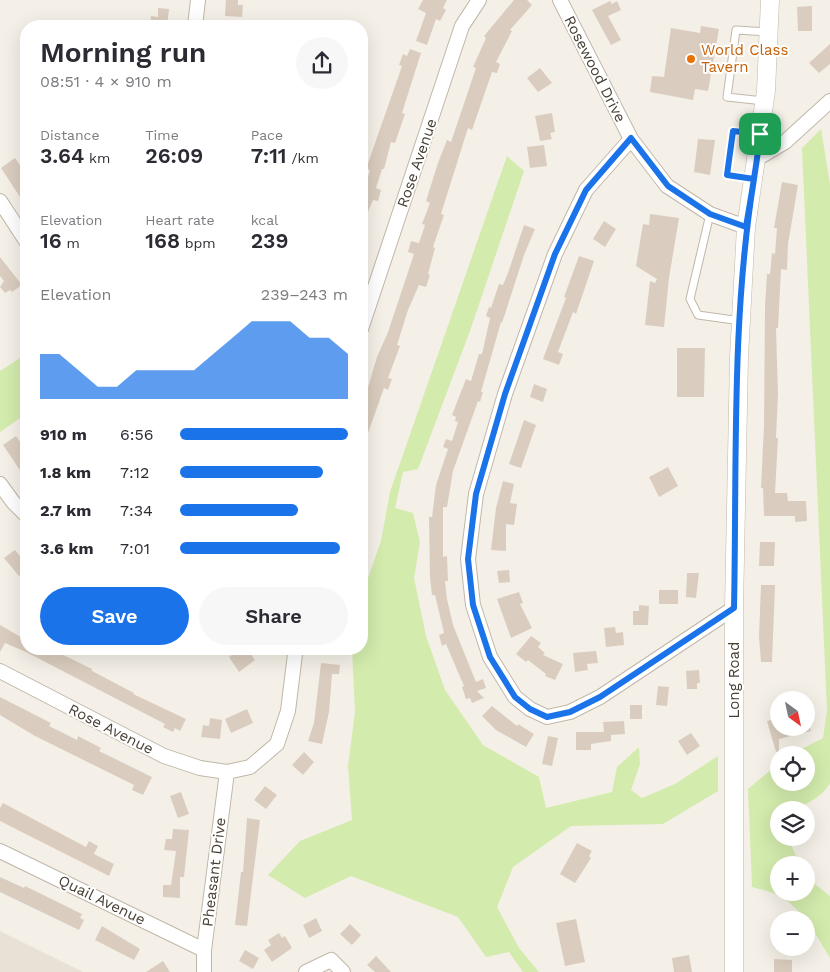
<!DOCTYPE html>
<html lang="en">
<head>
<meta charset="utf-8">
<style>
  body { margin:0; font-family:"Work Sans",sans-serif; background:#f7f7f7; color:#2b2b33; height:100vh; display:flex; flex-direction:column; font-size:19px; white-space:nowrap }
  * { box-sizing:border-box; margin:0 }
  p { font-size:16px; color:#7c7c81 }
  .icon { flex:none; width:28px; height:28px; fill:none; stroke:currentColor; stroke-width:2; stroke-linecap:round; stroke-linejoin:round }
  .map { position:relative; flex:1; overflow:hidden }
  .side { position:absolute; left:20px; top:20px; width:348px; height:635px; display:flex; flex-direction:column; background:#fff; border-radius:20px; box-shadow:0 5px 20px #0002 }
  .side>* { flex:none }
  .needle { width:32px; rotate:147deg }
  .buttons { position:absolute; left:770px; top:691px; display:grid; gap:10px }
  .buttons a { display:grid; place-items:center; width:45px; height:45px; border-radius:50%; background:#fff; box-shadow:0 5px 20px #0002; font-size:25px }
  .pin { position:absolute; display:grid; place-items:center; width:42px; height:42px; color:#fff; margin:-21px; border-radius:10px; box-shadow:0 2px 8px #0006 }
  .round { display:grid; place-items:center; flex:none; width:52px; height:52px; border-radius:26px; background:#f7f7f7 }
  .overview { display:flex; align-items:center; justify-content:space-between; height:85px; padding:0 20px }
  h1 { font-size:28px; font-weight:600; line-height:38px }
  .figures { display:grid; grid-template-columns:repeat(3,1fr); gap:8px; height:85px; padding:5px 20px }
  .figures div { display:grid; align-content:center }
  .figures b { font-size:21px; font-weight:600 }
  .figures small { font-size:14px; font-weight:400 }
  .figures p { font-size:14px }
  .chart { height:140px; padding:10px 20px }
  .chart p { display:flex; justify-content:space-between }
  .chart svg { width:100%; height:90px; margin-top:5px; fill:#1a73e8; opacity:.7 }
  .button { display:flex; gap:10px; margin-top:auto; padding:10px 20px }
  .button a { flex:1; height:58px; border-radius:30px; background:#1a73e8; color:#fff; font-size:20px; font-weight:600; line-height:58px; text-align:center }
  .button a+a { background:#f7f7f7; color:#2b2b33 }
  ul { padding:0 20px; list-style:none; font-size:16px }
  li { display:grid; grid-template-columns:80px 60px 1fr; align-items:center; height:38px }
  li i { height:12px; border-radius:6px; background:#1a73e8 }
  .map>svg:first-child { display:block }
</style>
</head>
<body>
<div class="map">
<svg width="830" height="972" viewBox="0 0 830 972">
  <rect width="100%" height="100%" fill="#f4f0e7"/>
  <path fill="#e9e1d5" d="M0 931 83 972H0Z"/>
  <path fill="#d3ebad" d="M821 129 830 184V783C821 800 797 810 779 810V838H788L800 865H779V892H806V877L830 896V958L805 917 781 895 752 887 748 789 779 763V782H806V755H790L823 738 827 711 802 148Z
    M507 156 524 171 470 331 418 469 403 472 395 508 413 513 420 542 414 578 426 636 445 690 483 745 539 777 546 808 612 792 617 767 639 747 640 764 631 790 642 798 675 784 718 756V791L663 824 571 826 513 867 497 907 519 948 539 972H523L509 952 486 957 458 917 351 876 305 898 268 875 300 841 352 820 348 766 355 712 352 649H361V585L366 584 381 541 390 492Z
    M26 354V414L0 432V371Z"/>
  <path fill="#dacdbf" d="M226 0H238V5H243L242 17 225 16Z
    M423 0H447L443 8 446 10 440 21 436 19 427 45 416 41 426 13 418 9Z
    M514 0H527L532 5 510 30 512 31 496 62 500 64 497 73 492 72 472 130 468 128 441 214 444 215 433 247 435 248 428 274 430 275 426 287 419 285 408 310 397 345 400 346 388 378 392 379 388 390 384 388 363 447H361V411L377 357 388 332 414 254 408 252 411 241 419 243 425 225 422 224 430 203 426 201 438 163 447 140 451 142 476 68 473 67 486 38 484 36Z
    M610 1 612 4 617 1 621 10 608 16 621 40 611 45 592 10Z
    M812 6V31H798L797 7Z
    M158 8 169 9 167 26H150L151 16 158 17Z
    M701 26 719 29 708 91 695 89 693 100 650 92 652 76 664 77 671 28 700 33Z
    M830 44V64L819 73 809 63Z
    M410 49 421 53 402 113 405 114 395 143 391 142 384 169H382L376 188 381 190 378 201 373 200 361 228V199L370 170 366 169 402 66 399 65 403 54 407 56Z
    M540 68 552 83 538 92 527 78Z
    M552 113 555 132 550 133 552 139 540 141 535 116Z
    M698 139 715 140 710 175 694 172Z
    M544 145 547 166 530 168 527 147Z
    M15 158 26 174V206L1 168Z
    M782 182 798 185 788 244 787 270 781 269 778 328H776L778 394 776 438H778L775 493H787L788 501H806L807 521 795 522V516H764L763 488H761L764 425 765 307 767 274H770L772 253 775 254 777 228H774Z
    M650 214 679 218 669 278 664 327 645 325 650 281 655 283 657 279 636 266 643 224 649 225Z
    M604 221 616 229 605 247 593 239Z
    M524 225 535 229 524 255 502 323 501 322 481 392H483L480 402 478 401 453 471 447 507H443V557L447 556 448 581H445L447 599 453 625 476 682 483 679 486 688 477 691 484 698 472 703 470 698 466 699 462 687 464 686 446 644 442 646 439 635 444 633 435 595H432L430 578 429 517H432L436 485 448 449 443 447 446 439 452 441 458 422 455 421 456 417 452 415 466 379 471 381 479 354H482L490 318 486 316 489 307 491 308 499 284 503 285 508 273Z
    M579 256 594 261 576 314 573 312 558 352 563 354 559 365 543 359 566 298 564 297Z
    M0 257 22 285 12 292 10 290 5 293 0 287 4 281 0 276Z
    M677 348H705L704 397H677Z
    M534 384 547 389 543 402 530 397Z
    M524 420 536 425 521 468 509 464Z
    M16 436 26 451V479L3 445Z
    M668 467 678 486 659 497 649 477Z
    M503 481 514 484 510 503 517 504 514 525 506 524V551L491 550 496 508Z
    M760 542H775L774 566H759Z
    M15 550 26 564V570L19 576 4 558Z
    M509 570 510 582 499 583 497 571Z
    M687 573H699L696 598 686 597Z
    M761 585H775L772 662H761L759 637Z
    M659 590H678V604H659Z
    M519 592 523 603 520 604 532 628 511 638 497 599Z
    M639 605 649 606 648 625H633V611H639Z
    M0 625 26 640V649H51L92 669V671L134 693 133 694 186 719 180 731 175 728 173 732 163 727 165 724 26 652 5 643 0 652Z
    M615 627 616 633 623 632 624 645 606 647 604 628Z
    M531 636 541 643 538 647 545 653 543 655 563 664 555 680 545 676 546 674 528 660 526 662 516 654Z
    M240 649H247L255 660 239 672 229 657Z
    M596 651 598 663 587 664 588 670 575 672 573 653Z
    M321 663 340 665 339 674H332L329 712 322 744 308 741 314 723Z
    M699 670 700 683H697V689H687L686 671Z
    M658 686 669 687 667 706 656 705Z
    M0 697 51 723 49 726 77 740 78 736 101 748 99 751 152 777 143 795 132 790 134 785 35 736 0 715Z
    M630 705H642V719H630Z
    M492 706 517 726 518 724 534 734 526 747 496 730 482 716Z
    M247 709 253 723 231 733 225 719Z
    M210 718 222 720 220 739 201 737 203 725 209 726Z
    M779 718V728H810L811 731 779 739V752H776L767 721Z
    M624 721 625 734 611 735V741L591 744V750H576V732H604L603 722Z
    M691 733 700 746 687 755 678 741Z
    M548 736 558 738 552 766 542 764Z
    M304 752 314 762 303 775 292 765Z
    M265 786 277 795 266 809 254 800Z
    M181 792 189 814 178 818 170 796Z
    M3 803 86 847 89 841 98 846 94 854 114 864 109 876 0 821V808Z
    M247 818 260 820 247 926 235 925 241 872H243Z
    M173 829 189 830 184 877H180V898L163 897V885H171L176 851 164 850 166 839H172Z
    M577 843 592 851 589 856 591 858 575 883 560 874Z
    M0 877 24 888 25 886 82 914 80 918 84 920 79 930 0 892Z
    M316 918 322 931 309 938 303 925Z
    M576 919 585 962 565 966 556 923Z
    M350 924 361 935 352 945 340 934Z
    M102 926 140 949 134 960 95 940Z
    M279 933 282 938 285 936 292 948 272 962 264 950 271 945 268 940Z
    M245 950 259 958 253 969 239 961Z
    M689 955 692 972H674L672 958Z
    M376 956 391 972H375L367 965Z
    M774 959 792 960V972H774Z
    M163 961 170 972H146Z"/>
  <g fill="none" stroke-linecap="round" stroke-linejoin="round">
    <defs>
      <path id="service" d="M764 101 727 97 736 30 769 32
        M754 179 727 175 733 131 760 134
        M710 214 690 299 698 315 741 321"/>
      <path id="minor" d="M560 0 631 139 667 186 710 214 746 227
        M195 26 198 0
        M631 139 586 190 555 254 505 394 476 494 468 559 473 605 490 657 515 697 530 709 547 717 570 712 600 697 734 608
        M758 158 785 142 830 101
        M0 201 26 241
        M361 329 462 26 479 0
        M0 484 13 502 26 515
        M0 671 164 756 200 768 227 772 250 767 277 744 288 711 295 654 292 649
        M0 851 204 950
        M204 972V950L227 772
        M306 972 331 960 343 972"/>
      <path id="tertiary" d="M734 972V608L739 357 746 227 766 91 770 0"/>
    </defs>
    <use href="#service" stroke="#c1b7a9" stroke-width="9"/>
    <use href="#minor" stroke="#c1b7a9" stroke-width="16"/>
    <use href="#tertiary" stroke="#c1b7a9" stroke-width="19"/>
    <use href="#service" stroke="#fff" stroke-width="7"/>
    <use href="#minor" stroke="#fff" stroke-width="14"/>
    <use href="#tertiary" stroke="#fff" stroke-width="18"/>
  </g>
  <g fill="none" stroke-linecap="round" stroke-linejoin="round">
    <defs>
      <path id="route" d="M760 134C757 165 751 196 746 227L710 214 668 186 631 138 586 190 555 254 505 394 476 494 468 559 473 605 490 657 515 697 530 709 547 717 570 712 600 697 734 608C737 466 731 320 754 179L727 175 733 131 760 134"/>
    </defs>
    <use href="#route" stroke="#fff" stroke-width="10"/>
    <use href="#route" stroke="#1a73e8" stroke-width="6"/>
  </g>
  <circle fill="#e8710a" stroke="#fff" stroke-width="2" cx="691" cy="59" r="5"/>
  <g text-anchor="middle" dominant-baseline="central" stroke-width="4" stroke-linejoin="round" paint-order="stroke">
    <g font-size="15" fill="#c56008" stroke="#fff" text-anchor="start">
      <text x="701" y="50">World Class<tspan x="701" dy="17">Tavern</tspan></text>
    </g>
    <g font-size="15" fill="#484035" stroke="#fff">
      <text transform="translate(595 69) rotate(63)">Rosewood Drive</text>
      <text transform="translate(417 163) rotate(-71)">Rose Avenue</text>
      <text transform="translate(734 680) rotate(-90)">Long Road</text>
      <text transform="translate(111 729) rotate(27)">Rose Avenue</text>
      <text transform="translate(214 872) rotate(-83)">Pheasant Drive</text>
      <text transform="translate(102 900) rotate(26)">Quail Avenue</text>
    </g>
  </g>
</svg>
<div class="buttons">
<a><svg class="needle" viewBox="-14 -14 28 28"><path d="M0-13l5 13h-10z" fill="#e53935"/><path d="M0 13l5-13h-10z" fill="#7c7c81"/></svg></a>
<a><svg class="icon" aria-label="locate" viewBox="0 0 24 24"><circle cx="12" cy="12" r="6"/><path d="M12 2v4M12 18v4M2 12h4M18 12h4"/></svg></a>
<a><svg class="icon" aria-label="layers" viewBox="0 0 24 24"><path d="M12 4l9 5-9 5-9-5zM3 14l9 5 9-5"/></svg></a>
<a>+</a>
<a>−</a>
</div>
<div class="pin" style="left:760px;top:134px;background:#1e9e55"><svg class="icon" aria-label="arrive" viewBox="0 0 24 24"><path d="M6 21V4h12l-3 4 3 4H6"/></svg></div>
<section class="side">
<div class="overview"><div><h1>Morning run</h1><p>08:51 · 4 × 910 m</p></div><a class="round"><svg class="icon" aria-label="share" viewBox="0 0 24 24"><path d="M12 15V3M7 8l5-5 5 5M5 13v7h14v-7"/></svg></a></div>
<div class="figures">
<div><p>Distance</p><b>3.64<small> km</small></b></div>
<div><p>Time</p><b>26:09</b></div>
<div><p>Pace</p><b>7:11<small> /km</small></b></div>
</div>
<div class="figures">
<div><p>Elevation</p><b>16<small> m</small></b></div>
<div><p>Heart rate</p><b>168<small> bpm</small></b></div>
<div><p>kcal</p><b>239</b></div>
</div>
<div class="chart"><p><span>Elevation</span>239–243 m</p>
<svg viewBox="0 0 160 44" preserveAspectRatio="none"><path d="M0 44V22L10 22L20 30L30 38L40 38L50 30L60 30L70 30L80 30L90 22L100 14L110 6L120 6L130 6L140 14L150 14L160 22V44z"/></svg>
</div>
<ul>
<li><b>910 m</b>6:56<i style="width:100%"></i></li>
<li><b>1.8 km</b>7:12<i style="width:85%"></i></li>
<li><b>2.7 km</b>7:34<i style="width:70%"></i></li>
<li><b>3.6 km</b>7:01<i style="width:95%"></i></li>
</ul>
<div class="button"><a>Save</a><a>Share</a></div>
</section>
</div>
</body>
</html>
